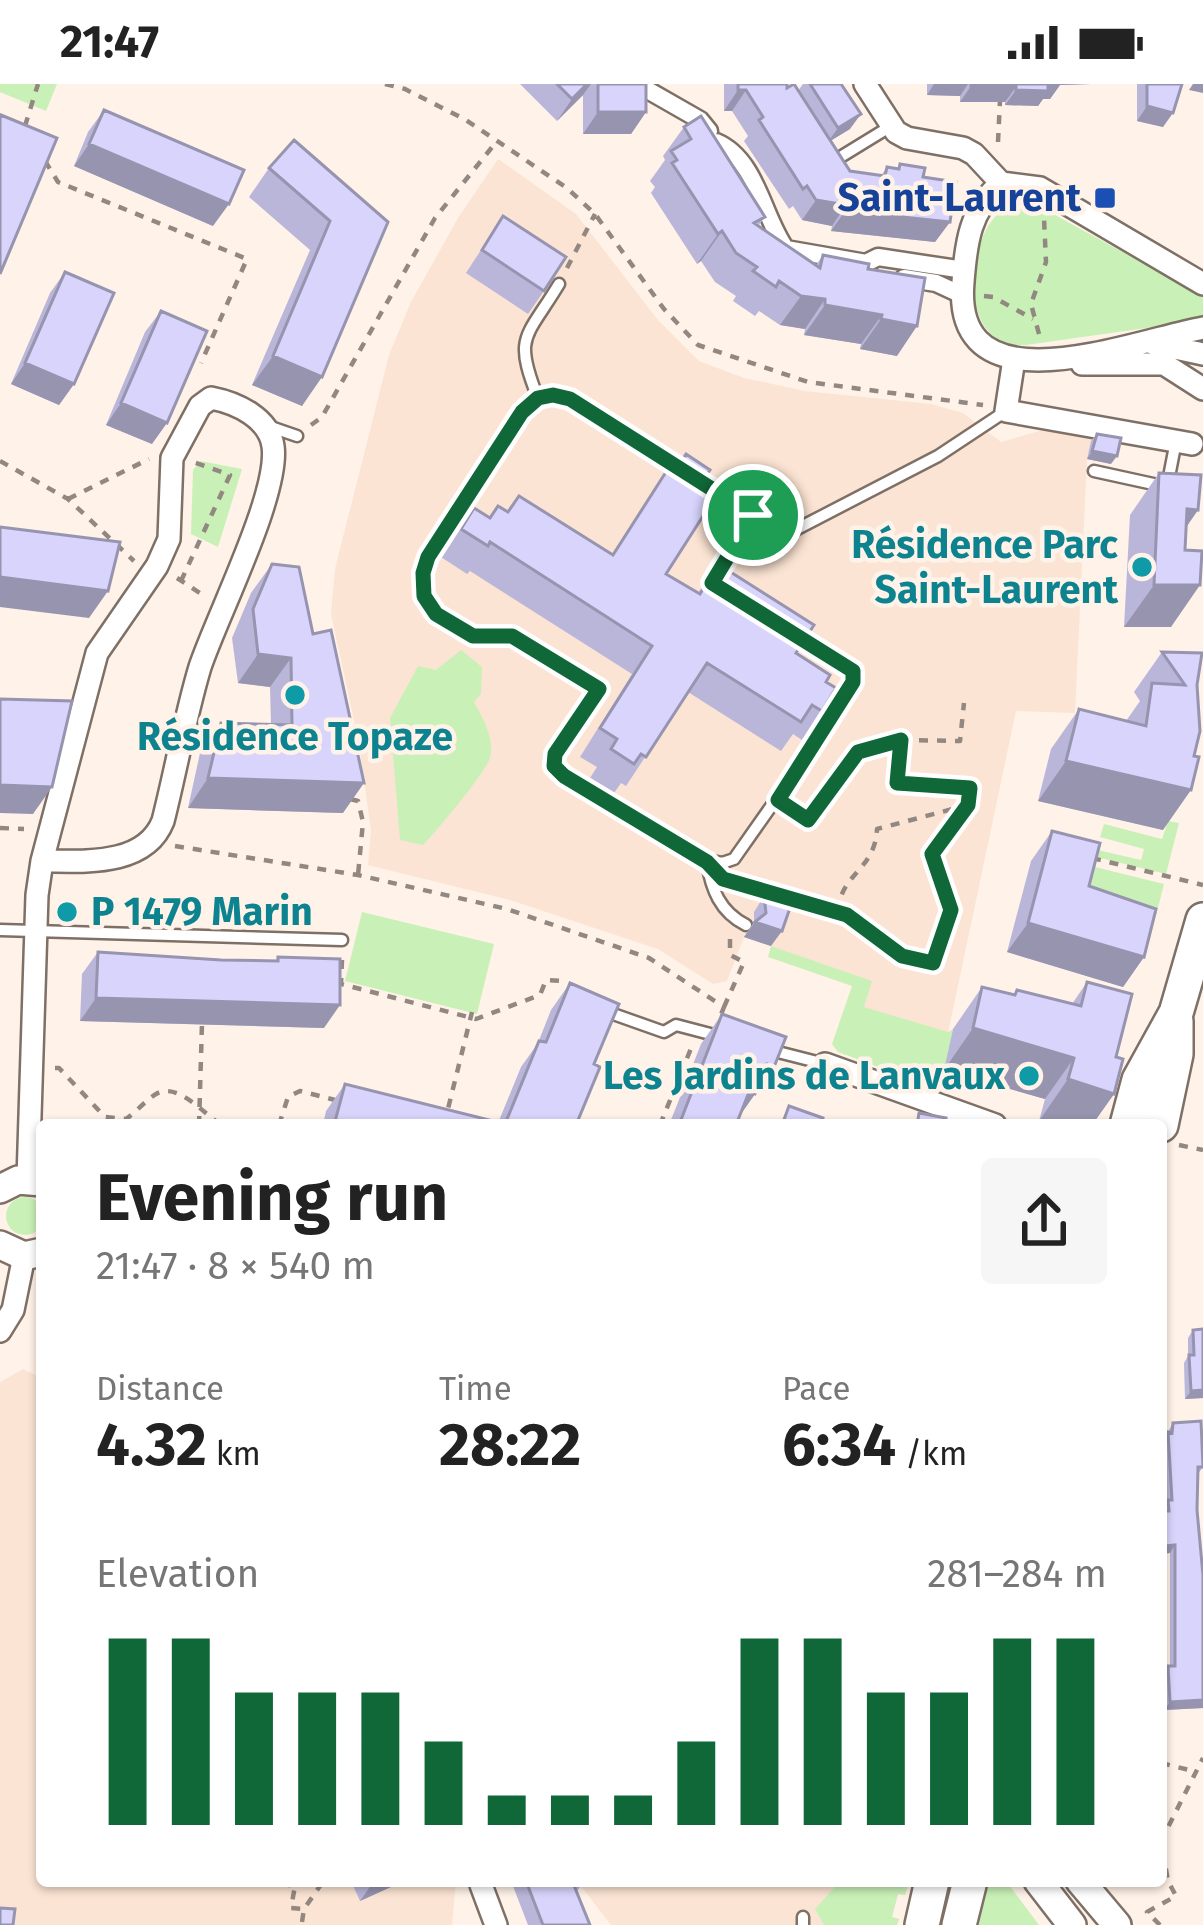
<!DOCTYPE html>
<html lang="en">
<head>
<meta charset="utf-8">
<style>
  body { margin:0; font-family:"Fira Sans",sans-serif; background:#f6f6f6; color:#222; height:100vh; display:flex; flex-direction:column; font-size:45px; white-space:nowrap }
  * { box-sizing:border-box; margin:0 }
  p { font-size:39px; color:#767676 }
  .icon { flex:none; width:66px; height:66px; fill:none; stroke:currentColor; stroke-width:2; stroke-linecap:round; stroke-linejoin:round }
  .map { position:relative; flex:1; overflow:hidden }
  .details { position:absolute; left:36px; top:1035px; width:1131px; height:768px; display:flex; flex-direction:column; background:#fff; border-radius:12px; box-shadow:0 3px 9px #0004 }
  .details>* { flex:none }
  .pin { position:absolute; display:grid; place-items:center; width:102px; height:102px; color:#fff; margin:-51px; border:6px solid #fff; border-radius:50%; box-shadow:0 3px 12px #0007 }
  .round { display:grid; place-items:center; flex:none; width:126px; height:126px; border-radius:12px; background:#f6f6f6 }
  .summary { display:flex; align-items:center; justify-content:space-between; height:204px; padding:0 60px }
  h1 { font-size:66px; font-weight:700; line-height:90px }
  .metrics { display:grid; grid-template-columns:repeat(3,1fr); gap:18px; height:204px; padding:12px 60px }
  .metrics div { display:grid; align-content:center }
  .metrics b { font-size:60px; font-weight:700 }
  .metrics small { font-size:33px; font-weight:400 }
  .metrics p { font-size:33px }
  .chart { height:336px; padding:24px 60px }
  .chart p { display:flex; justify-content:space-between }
  .chart svg { width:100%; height:216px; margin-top:12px; stroke:#106738; stroke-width:6 }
  .status { display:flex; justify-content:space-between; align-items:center; height:84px; padding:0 60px; background:#fff; direction:ltr }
  .status svg { height:33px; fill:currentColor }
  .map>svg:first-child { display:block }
</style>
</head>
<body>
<div class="status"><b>21:47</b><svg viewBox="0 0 49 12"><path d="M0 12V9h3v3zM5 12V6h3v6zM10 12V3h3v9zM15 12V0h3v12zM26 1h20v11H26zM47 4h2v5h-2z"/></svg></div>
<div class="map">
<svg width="1203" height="1841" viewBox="0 0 1203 1841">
  <rect width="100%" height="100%" fill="#fff2e8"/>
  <path fill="#fbe4d3" d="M498 75 576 130 658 236 699 277 744 294 805 307 931 320 963 329 1001 358 1050 344 1092 353 1087 375 1075 629 1016 627 948 949 863 923 871 897 744 853 727 897 713 900 658 865 510 816 368 781 371 746 358 655 331 530 335 485 389 271 411 218 458 134Z
    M23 1285 42 1294V1797H456L452 1841H0V1298Z
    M577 1797H909L905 1811 898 1810 892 1833 899 1835 897 1841H611Z"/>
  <path fill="#c9f1b7" d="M0 0H57L46 27 0 8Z
    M1030 122 1044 125 1203 212V236L1026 261C955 265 966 155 1000 128Z
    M200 377 242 385 218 463 191 450 193 386Z
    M461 566 482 583 481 610 474 618C483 634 495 655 490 674 485 689 436 748 423 761L400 756 390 634 418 582 436 586Z
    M1168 737 1179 739 1166 790 1096 773 1098 766 1141 776 1144 765 1100 753 1104 740 1162 755Z
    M1095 783 1164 800 1149 859 1135 854 1085 821Z
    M362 828 494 860 477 930 345 897Z
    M771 862 872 897 864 923 948 948 953 945 942 1002 924 1000 838 968 832 960 852 902 768 873Z
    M6 1132a19 19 0 1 1 38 0a19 19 0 1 1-38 0Z
    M840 1797H909L905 1811 898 1810 892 1833 899 1835 897 1841H824L815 1825Z
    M987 1797H1006L1039 1841H976Z"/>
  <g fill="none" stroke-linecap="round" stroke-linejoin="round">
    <defs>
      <path id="service" d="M829 80 891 42
        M538 314C513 251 526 255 559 200
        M268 342 297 352
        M683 387 570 315C549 310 537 312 522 327L428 473 423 489 425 512 437 530 473 552H512L599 605 555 671 554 682 564 692 694 773 722 779 734 775 822 650
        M1094 387 1167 403 1176 357
        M709 403 766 439 795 446 938 372 1006 327
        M707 778C711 805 720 828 746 841
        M0 846 342 856
        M616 931 664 948 676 941 718 952
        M770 966 825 980
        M803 1833V1841"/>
      <path id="pedestrian" d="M637 0 700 36 709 47
        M716 58C757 75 763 134 786 165L866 179 878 173 964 186
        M904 194 936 199 962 211"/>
      <path id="minor" d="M865 0 896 48 907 54 963 64 974 70 1001 99 1040 104 1203 200
        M1001 99C970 126 966 158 963 198 951 331 1135 256 1203 244
        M1152 259 1203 270
        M1014 275 1006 327 1192 360
        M1082 280H1164L1203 305
        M825 980 995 1041
        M28 1095 37 811 42 777 97 569 157 482 169 455 172 374 200 322 211 314C237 319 269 334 273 362 280 409 217 532 200 583 185 633 176 686 163 737 145 783 83 777 42 777
        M0 1247 13 1226 24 1172
        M481 1801 496 1841"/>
      <path id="tertiary" d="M0 1105 18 1096 42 1098
        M0 1161 24 1172 42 1168
        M1038 1797 1072 1841
        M1080 1797 1117 1841"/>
      <path id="primary" d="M1127 1041 1139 996 1176 929 1203 836
        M1161 1041 1176 970V937
        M922 1841 932 1797
        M959 1841 970 1797"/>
    </defs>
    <use href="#service" stroke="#7f7066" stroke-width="15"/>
    <use href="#pedestrian" stroke="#7f7066" stroke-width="21"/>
    <use href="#minor" stroke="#7f7066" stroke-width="26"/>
    <use href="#tertiary" stroke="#7f7066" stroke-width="32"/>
    <use href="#primary" stroke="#7f7066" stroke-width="38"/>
    <path stroke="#928881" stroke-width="4.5" stroke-dasharray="9 9" stroke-linecap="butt" d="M385 0 405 5 466 36 567 104 595 130 664 225 698 261 808 298 983 321
      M25 42 38 0
      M998 58 1000 16
      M45 77 58 98 247 175 201 279
      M567 184 595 130
      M984 212 993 213 1033 235
      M1039 250 1031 220 1046 178 1044 134
      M311 341 322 333 435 134 497 57
      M0 377 68 415 134 477
      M68 415 149 375
      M722 482 744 446
      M177 494 203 511
      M181 497 230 391 193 378
      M803 556 853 587V598L828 635
      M901 656 960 657 964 619
      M350 715 358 717 363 738 358 791
      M0 744 24 745
      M175 762 358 791 507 825 649 874 724 923 720 933
      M1092 774 1203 801
      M730 797 847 831 902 872 933 879 951 825 932 770 967 721 970 704 897 699 901 656 858 668 808 736 793 726
      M838 828C840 789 875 787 877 745L964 722
      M342 876 341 900 476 935 540 911 546 896 562 897
      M724 923 744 878 730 871V851
      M55 984H59L105 1033 126 1035C136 1028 146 1016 156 1010 178 997 204 1031 222 1041
      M199 1041 202 939
      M279 1041 288 1013 300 1007 335 1016
      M444 1041 472 928
      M660 1041 692 962
      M1179 1061 1203 1066
      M1161 1679 1193 1687
      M264 1797 295 1802 291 1824 304 1825
      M302 1838 304 1825 322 1799
      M1160 1841 1147 1828 1176 1812 1168 1797 1161 1757 1203 1674"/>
    <use href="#service" stroke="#fff" stroke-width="10"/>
    <use href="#pedestrian" stroke="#fff" stroke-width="16"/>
    <use href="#minor" stroke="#fff" stroke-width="21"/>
    <use href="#tertiary" stroke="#fff" stroke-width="27"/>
    <use href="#primary" stroke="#fff" stroke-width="33"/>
  </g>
  <path fill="#bab6d9" d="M520 0H646V28L631 50H583V11L557 37Z
    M724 0H787V4L798 7 803 0H841L850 45 830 57 850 87 881 92 887 83 897 85 900 80 923 93 950 138 935 158 831 147 832 142 802 136 793 122 789 125 744 57 748 52 732 27H724Z
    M927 0H1091L1060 1 1050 15H1043L1038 22 1005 21V18H960V12L927 11Z
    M1137 0H1182L1163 43 1137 37Z
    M104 26 213 142 74 82 88 48Z
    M684 43 765 133 758 142 816 181 823 171 868 185 897 272 860 265 861 260 804 251 805 245 780 241 759 227 755 232 733 217 736 212 715 198 701 177 697 180 651 109 655 103 650 97 665 76 663 72Z
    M269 84 388 138 302 322 252 301 310 166 249 113Z
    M503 132 544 207 528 230 466 189Z
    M65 188 74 300 59 321 11 300 50 209Z
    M161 227 152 360 106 341 145 248Z
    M1097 350 1111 380 1087 375 1091 357Z
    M673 377 703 396 666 490 698 509 718 480 796 569 826 598 836 604 802 656 793 650 781 667 688 608 626 702 621 699 614 709 590 694 597 683 580 673 632 590 470 487 467 490 441 473 474 424 490 434 508 428 612 470Z
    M1159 389 1198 426 1186 443 1171 543H1124L1130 431Z
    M272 480 343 729 188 724 200 669 221 639 271 641 270 603 238 599 232 554 251 509Z
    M1162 568 1202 569 1163 746 1038 717 1051 665 1079 625 1126 637 1140 617 1134 608Z
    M1052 747 1089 802 1144 873 1123 903 1007 868 1031 777Z
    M764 812 771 862 744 853 754 838V828Z
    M98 868 221 876 275 877 278 873 324 944 80 937 82 890Z
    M1087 898 1116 973 1114 1010 1092 1041H1052L1039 1037 1045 1015 944 986 953 945 982 903 1013 911 1017 906 1072 920Z
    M570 899 594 980 576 1041H323L326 1027 345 1000 498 1039 521 983 538 959 551 926Z
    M722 930 774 983 739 1032 736 1041H669L701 960Z
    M1193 1246 1203 1314 1185 1315 1184 1279 1188 1272V1254Z
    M1173 1339 1203 1383 1198 1390 1197 1426 1203 1491V1624L1164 1626 1163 1590 1170 1582V1469L1161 1470V1430L1166 1419 1163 1356Z
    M351 1797H404L360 1817Z
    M511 1797H584L577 1807 590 1841H528Z"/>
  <path fill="#9794b0" d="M587 0H591L583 11 557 37 572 15Z
    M934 0H968L960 12 927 11Z
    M1048 0H1091L1060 1 1050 15H1043L1038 22 1005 21 1016 6Z
    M1193 0H1203V9L1189 6Z
    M971 2 1016 3 1005 18H960Z
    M738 6H746L732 27H724Z
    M1147 22 1173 29 1163 43 1137 37Z
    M598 28H646L631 50H583Z
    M861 30 850 45 827 59 838 44Z
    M89 60 229 120 213 142 74 82Z
    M816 116 846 121 832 142 802 136Z
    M845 127 950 138 935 158 831 147Z
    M722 147 701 177 697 180 718 150Z
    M801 212 825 215 805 245 780 241Z
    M825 221 882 231 861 260 804 251Z
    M881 235 917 242 897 272 860 265Z
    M273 272 322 293 302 322 252 301Z
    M25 279 74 300 59 321 11 300Z
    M121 319 167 339 152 360 106 341Z
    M1092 367 1117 372 1111 380 1087 375Z
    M1187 425 1198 426 1169 468Z
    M0 493 108 507 89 534 0 523Z
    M1154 501H1200L1171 543H1124Z
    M258 570 291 574 270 603 238 599Z
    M1066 677 1191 706 1163 746 1038 717Z
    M208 694 364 699 343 729 188 724Z
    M0 701 52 703 33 730 0 729Z
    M755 838 782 847 771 862 744 853Z
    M1028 839 1144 873 1123 903 1007 868Z
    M96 914 340 921 324 944 80 937Z
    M973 944 1074 974 1045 1015 944 986Z
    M767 980 774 983 734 1040 728 1038Z
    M1068 995 1114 1010 1092 1041H1052L1039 1037Z
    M1203 1306V1314L1185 1315 1191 1307Z
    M1175 1461 1170 1469 1161 1470 1165 1462Z
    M1203 1616V1624L1164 1626 1170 1618Z
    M374 1797H404L360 1817Z"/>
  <path fill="#d8d4fc" stroke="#9794b0" stroke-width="3" d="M557 0H587L572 15Z
    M598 0H646V28H598Z
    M738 0H787V4L794 0 850 87 885 92 887 83 899 85 900 80 925 84 923 93 956 98 950 138 845 127 846 121 816 116 807 102 803 105 759 36 763 33 746 6H738Z
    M810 0H841L861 30 838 44Z
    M971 0H1048V7L1016 6V3L971 2Z
    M1147 0H1182L1173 29 1147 22Z
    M104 26 244 86 229 120 89 60Z
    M1 31 57 54 0 190V34Z
    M701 32 765 133 754 139 820 184 823 171 869 180 868 185 925 194 917 242 881 235 882 231 825 221V215L801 212 779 197 776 203 753 187 757 183 736 169 722 147 718 150 672 79 677 76 671 67 691 55 684 43Z
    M294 56 388 138 322 293 273 272 330 137 269 84Z
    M503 132 566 173 544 207 482 166Z
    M65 188 114 209 74 300 25 279Z
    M161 227 207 247 167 339 121 319Z
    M1097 350 1121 354 1117 372 1092 367Z
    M686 370 710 386 703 396 719 407 666 490 700 510 718 480 814 541 796 569 830 591 826 598 836 604 822 627 812 621 801 638 707 579 646 673 641 670 634 680 611 665 617 655 600 644 652 562 490 458 488 462 461 445 474 424 490 434 498 422 508 428 519 412 613 471 673 377 679 381Z
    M1159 389 1201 391 1198 426 1187 425 1185 466 1202 467 1200 501H1154Z
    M0 443 120 458 108 507 0 493Z
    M272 480 299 483 313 550 331 546 364 699 208 694 221 639 292 641 291 574 258 570 253 525Z
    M1162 568 1202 569 1197 601 1200 647 1194 672 1199 673 1191 706 1066 677 1079 625 1146 642 1152 599 1185 601Z
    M0 615 72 617 52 703 0 701Z
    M1052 747 1100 759 1089 802 1156 825 1144 873 1028 839Z
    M764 812 791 821 782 847 755 838 766 829Z
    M98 868 221 876 278 877V873L340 875V921L96 914Z
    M1087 898 1132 910 1116 973 1123 975 1114 1010 1068 995 1074 974 973 944 982 903 1015 911 1017 906 1081 922Z
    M570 899 619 920 594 980 600 983 576 1041 571 1039 570 1041H334L345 1000 505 1040 539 957 546 958Z
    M722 930 786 953 774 983 767 980 755 1010 749 1008 736 1041H679Z
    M789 1022 823 1034 821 1041H782Z
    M919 1029 946 1034 945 1040 950 1041H917Z
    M1203 1245V1306L1191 1307 1189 1271H1194L1193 1246Z
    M1201 1337 1203 1383H1198L1197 1426 1203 1491V1616L1170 1618 1168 1582H1175V1461L1165 1462 1163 1427H1169L1168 1416H1172L1168 1348 1172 1349 1173 1339Z
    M526 1797H580L573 1799 590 1841H543Z
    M0 1824 15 1825 13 1841H0Z"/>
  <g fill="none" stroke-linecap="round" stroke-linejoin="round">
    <defs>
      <path id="route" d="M553 311 570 315 753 431 712 499 853 587V598L778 716 808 736 858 668 901 656 897 699 970 704 968 721 932 770 951 826 933 879 902 872 847 831 723 795 707 778 564 692 554 682 555 670 599 605 512 552H473L436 530 424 512 423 489 428 473 522 328 538 314Z"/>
    </defs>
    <use href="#route" stroke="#fff" stroke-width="24"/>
    <use href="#route" stroke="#106738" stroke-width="15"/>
  </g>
  <rect fill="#1a4fb4" stroke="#fff2e8" stroke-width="4.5" x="1093" y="102" width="24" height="24" rx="6"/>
  <g fill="#0f9aa8" stroke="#fff2e8" stroke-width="4.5">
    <circle cx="1142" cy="483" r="12"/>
    <circle cx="295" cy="611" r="12"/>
    <circle cx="67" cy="828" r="12"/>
    <circle cx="1029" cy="992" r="12"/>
  </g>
  <g text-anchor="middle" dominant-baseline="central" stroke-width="9" stroke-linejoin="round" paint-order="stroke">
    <g font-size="39" font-weight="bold" fill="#164399" stroke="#fff2e8" text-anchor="end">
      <text x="1081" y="114">Saint-Laurent</text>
    </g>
    <g font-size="39" font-weight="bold" fill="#0d838f" stroke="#fff2e8" text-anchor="end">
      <text x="1118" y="461">Résidence Parc<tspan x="1118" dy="45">Saint-Laurent</tspan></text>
      <text x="295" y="653" text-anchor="middle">Résidence Topaze</text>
      <text x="91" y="828" text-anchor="start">P 1479 Marin</text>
      <text x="1005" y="992">Les Jardins de Lanvaux</text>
    </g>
  </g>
</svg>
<div class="pin" style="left:753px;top:431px;background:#1e9e55"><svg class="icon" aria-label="arrive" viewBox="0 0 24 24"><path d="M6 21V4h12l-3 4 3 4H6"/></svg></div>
<section class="details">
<div class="summary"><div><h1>Evening run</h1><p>21:47 · 8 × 540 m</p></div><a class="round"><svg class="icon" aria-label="share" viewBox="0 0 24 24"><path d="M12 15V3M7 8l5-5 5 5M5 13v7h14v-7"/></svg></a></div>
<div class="metrics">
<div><p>Distance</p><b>4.32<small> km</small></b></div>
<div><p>Time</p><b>28:22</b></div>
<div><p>Pace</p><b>6:34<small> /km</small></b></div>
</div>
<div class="chart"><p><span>Elevation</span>281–284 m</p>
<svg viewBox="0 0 160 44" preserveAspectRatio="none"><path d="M5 44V6M15 44V6M25 44V17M35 44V17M45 44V17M55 44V27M65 44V38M75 44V38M85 44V38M95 44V27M105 44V6M115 44V6M125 44V17M135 44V17M145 44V6M155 44V6"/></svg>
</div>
</section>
</div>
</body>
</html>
